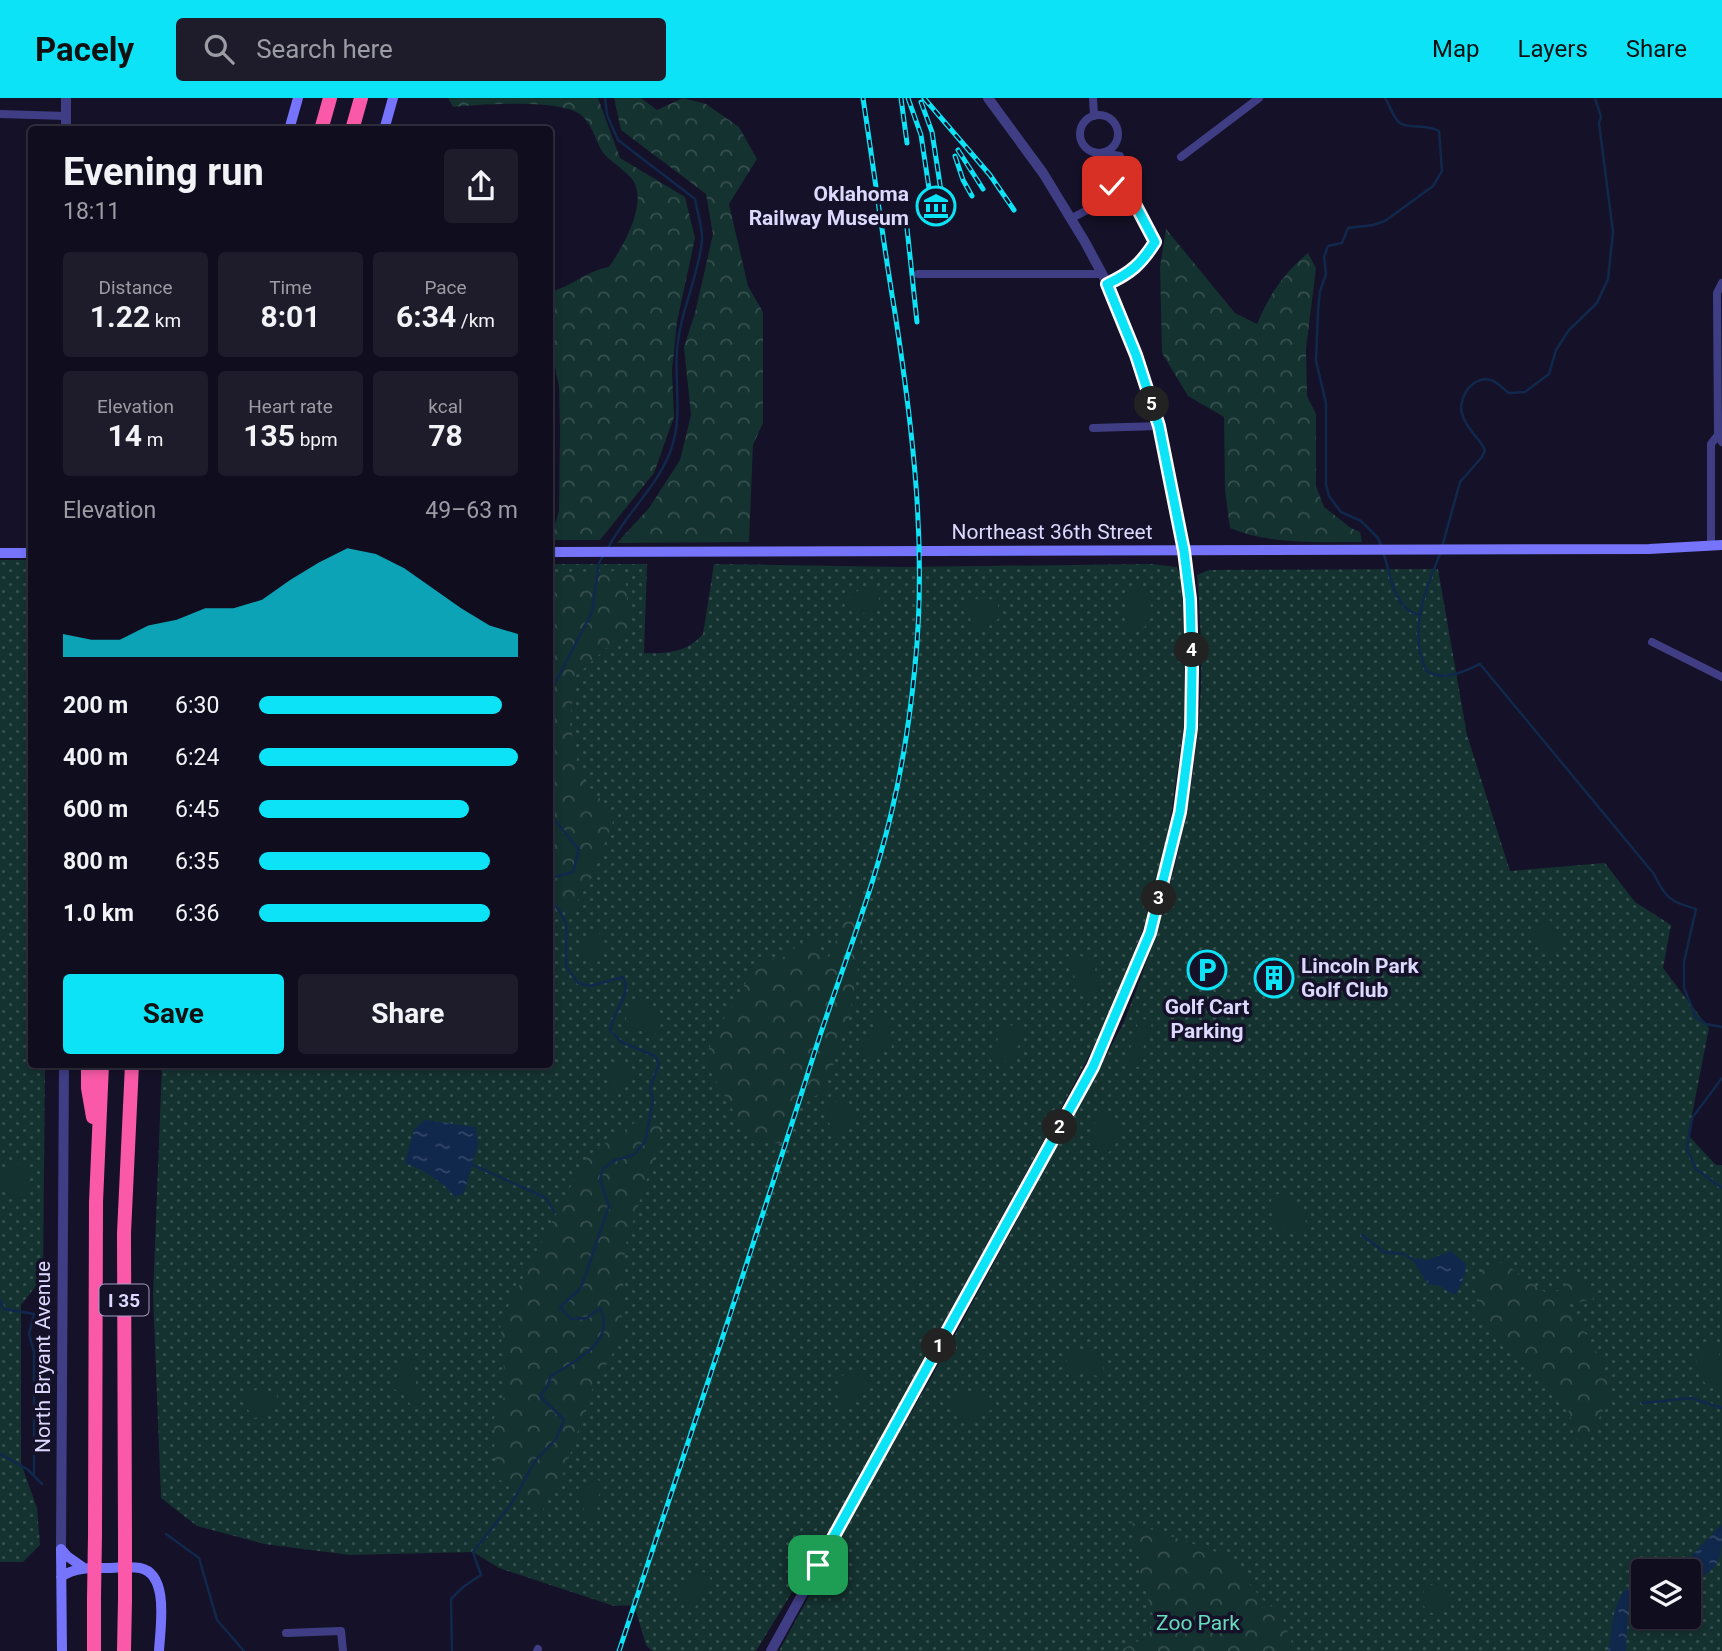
<!DOCTYPE html>
<html lang="en">
<head>
<meta charset="utf-8">
<style>
  body { margin:0; font-family:Roboto,sans-serif; background:#1e1b2b; color:#f1f3f6; height:100vh; display:flex; flex-direction:column; font-size:26px; white-space:nowrap }
  * { box-sizing:border-box; margin:0 }
  p { font-size:23px; color:#9c9ca4 }
  .icon { flex:none; width:38px; height:38px; fill:none; stroke:currentColor; stroke-width:2; stroke-linecap:round; stroke-linejoin:round }
  .map { position:relative; flex:1; overflow:hidden }
  .sheet { position:absolute; left:28px; top:28px; width:525px; height:942px; display:flex; flex-direction:column; background:#100d1e; border-radius:7px; box-shadow:0 4px 10px #0003,0 0 0 2px #302d3c }
  .sheet>* { flex:none }
  .controls { position:absolute; left:1631px; top:1461px; display:grid; gap:14px }
  .controls a { display:grid; place-items:center; width:70px; height:70px; border-radius:7px; background:#100d1e; box-shadow:0 4px 10px #0003,0 0 0 2px #302d3c; font-size:35px }
  .pin { position:absolute; display:grid; place-items:center; width:60px; height:60px; color:#fff; margin:-30px; border-radius:14px; box-shadow:0 4px 10px #0006 }
  .km { position:absolute; width:35px; height:35px; margin:-18px; border-radius:50%; background:#222; color:#fff; font-size:19px; line-height:35px; text-align:center }
  .round { display:grid; place-items:center; flex:none; width:74px; height:74px; border-radius:7px; background:#1e1b2b }
  .head { display:flex; align-items:center; justify-content:space-between; height:119px; padding:0 35px }
  h1 { font-size:38px; font-weight:700; line-height:52px }
  .metrics { display:grid; grid-template-columns:repeat(3,1fr); gap:10px; height:119px; padding:7px 35px }
  .metrics div { display:grid; align-content:center; border-radius:7px; background:#1e1b2b; text-align:center }
  .metrics b { font-size:30px; font-weight:700 }
  .metrics small { font-size:19px; font-weight:400 }
  .metrics p { font-size:19px }
  .chart { height:196px; padding:14px 35px }
  .chart p { display:flex; justify-content:space-between }
  .chart svg { width:100%; height:126px; margin-top:7px; fill:#0ce3f7; opacity:.7 }
  .cta { display:flex; gap:14px; margin-top:auto; padding:14px 35px }
  .cta a { flex:1; height:80px; border-radius:7px; background:#0ce3f7; color:#111; font-size:28px; font-weight:700; line-height:80px; text-align:center }
  .cta a+a { background:#1e1b2b; color:#f1f3f6 }
  ul { padding:0 35px; list-style:none; font-size:23px }
  li { display:grid; grid-template-columns:112px 84px 1fr; align-items:center; height:52px }
  li i { height:18px; border-radius:9px; background:#0ce3f7 }
  header { display:flex; align-items:center; gap:42px; box-sizing:border-box; height:98px; padding:0 35px; background:#0ce3f7; color:#111 }
  header strong { font-size:33px }
  nav { display:flex; gap:38px; margin-inline-start:auto; font-size:24px }
  .search { width:490px; height:63px; background:#1e1b2b; display:flex; align-items:center; gap:18px; box-sizing:border-box; padding:0 24px; border-radius:7px; color:#9c9ca4; font-size:26px }
  .map>svg:first-child { display:block }
</style>
</head>
<body>
<header>
<strong>Pacely</strong>
<div class="search"><svg class="icon" aria-label="search" viewBox="0 0 24 24"><circle cx="10" cy="10" r="6"/><path d="M15 15l6 6"/></svg>Search here</div>
<nav><a>Map</a><a>Layers</a><a>Share</a></nav>
</header>
<div class="map">
<svg width="1722" height="1553" viewBox="0 0 1722 1553">
  <defs>
    <pattern id="grass-dots" width="8" height="8" patternUnits="userSpaceOnUse" patternTransform="scale(1.75)"><rect width="8" height="8" fill="#143230"/><path d="M2 2h.1M6 6h.1" fill="none" stroke="#364f4f" stroke-width="1.8" stroke-linecap="round"/></pattern>
    <pattern id="forest-crowns" width="20" height="18" patternUnits="userSpaceOnUse" patternTransform="scale(1.75)"><rect width="20" height="18" fill="#143230"/><path d="M2 6a3 3 0 1 1 6 0M12 15a3 3 0 1 1 6 0" fill="none" stroke="#364f4f"/></pattern>
    <pattern id="water-ripples" width="26" height="14" patternUnits="userSpaceOnUse" patternTransform="scale(1.75)"><rect width="26" height="14" fill="#11284d"/><path d="M2 4q2-2 4 0t4 0M15 11q2-2 4 0t4 0" fill="none" stroke="#334768"/></pattern>
  </defs>
  <rect width="100%" height="100%" fill="#151128"/>
  <path fill="url(#grass-dots)" fill-rule="evenodd" d="M0 462H31L32 966H45L43 1179 21 1207V1365L37 1410 40 1447 23 1464H0Z
    M550 466H647L644 555C666 556 688 554 703 536L714 466 902 469 1151 466 1177 469 1182 482 1185 566 1184 628 1169 730 1151 809 1122 889 1107 924 1049 1033 826 1439 756 1553H652L646 1547 634 1507 614 1508 499 1470 473 1454 350 1457 264 1446 197 1428 161 1400 153 1198 162 966H550Z
    M1438 471 1467 637 1510 773 1605 765 1635 804 1671 827 1663 870 1709 930 1688 1037 1716 1067H1722V1553H1264L1159 1491 1168 1533 1126 1553H779L864 1397 949 1248 1122 928C1162 834 1190 724 1199 622 1203 575 1201 524 1197 477L1209 472ZM1643 1474H1689V1519H1643Z"/>
  <path fill="url(#forest-crowns)" d="M448 0H598L620 60 685 99 695 140 677 224 672 272 674 319 654 375 600 442H550L559 413 560 333 559 288 550 244V194C571 189 588 172 609 169 622 150 647 108 634 84 629 75 614 66 606 58 595 46 595 29 581 17 561 1 481 6 453 9Z
    M614 0H641L657 12 683 0 706 6 739 29 757 61 729 106 748 188 763 214V325L753 347 749 444 617 445 649 410 680 362 691 317 684 249 695 215 713 136 706 96 621 32Z
    M1166 131 1235 215 1257 226C1269 197 1284 175 1308 155L1316 170 1306 251 1307 298 1316 316V388L1324 409 1351 430 1360 434 1362 444C1319 444 1270 447 1230 430L1225 393 1224 319 1188 298 1162 255 1160 169Z
    M625 473 629 529 575 579 570 625 580 678 615 718 592 780 586 784 575 809 550 820V484L553 474Z
    M862 780V847L849 920 824 995 795 1005 782 1046 750 1042 704 962 717 932 759 863 783 859 814 835 826 866Z
    M640 1021 664 1028 625 1149 621 1241 593 1289 564 1374 541 1415 495 1378 494 1320 506 1295 500 1224 586 1059Z
    M1503 1164 1546 1195 1563 1192 1569 1166 1594 1201 1566 1206C1579 1227 1612 1270 1610 1295 1609 1305 1588 1341 1580 1349L1568 1311 1551 1288 1481 1226 1476 1197 1483 1170Z
    M1130 1424 1225 1457 1263 1502 1281 1516 1295 1553H1119L1148 1538 1154 1521 1138 1467 1141 1468Z"/>
  <path fill="#143230" d="M1136 487C1143 488 1151 495 1152 502L1145 529 1129 532 1124 528C1124 523 1126 519 1126 515 1126 499 1121 499 1136 487Z
    M875 490 880 494 876 517 870 519 857 511 848 512 844 509 853 494Z
    M971 499 979 502 995 501 998 504V521L981 535 973 533 970 519 961 510 964 502Z
    M1543 821 1551 823 1554 836 1565 845 1560 854 1543 852 1535 844 1534 832Z
    M589 832C598 831 604 840 606 848L599 863 593 866 579 858Z
    M1071 857 1096 860 1095 875 1100 889 1097 895 1089 896C1075 889 1079 876 1064 868V860Z
    M639 898C653 901 663 919 660 932L653 937 633 930 627 924C623 912 629 904 639 898Z
    M880 918 887 923 892 949 868 959 863 957 861 950 872 933 875 921Z
    M1142 920 1151 924C1152 934 1149 937 1145 945 1142 951 1143 960 1140 968L1131 971 1126 965C1129 959 1129 954 1131 948 1135 939 1140 938 1137 926Z
    M1021 926 1028 931 1019 944 1015 959 1002 965 992 964 989 956 998 941V935L1007 928Z
    M618 958 623 960C625 961 629 977 630 980L624 993 619 996 611 994 608 984Z
    M834 1003C865 1006 862 1031 838 1037 829 1030 824 1015 829 1005Z
    M1103 1016 1115 1019 1121 1030 1114 1051 1107 1055 1096 1051 1092 1042 1095 1022Z
    M18 1066C29 1073 35 1090 28 1101 14 1102 0 1094 1 1078L12 1068Z
    M1281 1095 1286 1096 1292 1107 1302 1116 1307 1126 1302 1135C1282 1140 1264 1116 1273 1098Z
    M1706 1246 1716 1249 1719 1253 1722 1284 1717 1288 1706 1286 1697 1275 1696 1256Z
    M1076 1252 1100 1255 1104 1273 1097 1278 1085 1274 1072 1278 1068 1277 1065 1266 1072 1253Z
    M403 1259 412 1262C419 1280 411 1283 423 1301L420 1308 411 1307 404 1297 394 1291 400 1272V1263Z
    M861 1271 867 1274C869 1284 857 1308 849 1311L840 1307C837 1298 839 1281 845 1275Z
    M263 1290 277 1298 278 1304 271 1314 255 1320 251 1318 247 1309V1295Z
    M965 1294C977 1293 988 1294 994 1305L992 1312 980 1315 969 1322 958 1321 953 1310 954 1304Z
    M595 1381 605 1385C604 1390 600 1393 598 1399 596 1406 599 1412 596 1419L589 1421 579 1402 578 1394Z
    M697 1472 708 1476 711 1483 695 1510 692 1514 688 1513 678 1500 690 1477Z
    M1422 1501a15 15 0 1 1 30 0a15 15 0 1 1-30 0Z"/>
  <path fill="url(#water-ripples)" d="M425 1022 476 1029 478 1046 464 1095 455 1099C441 1082 425 1073 405 1065L414 1031Z
    M1451 1153 1466 1166C1466 1178 1462 1184 1457 1195L1452 1196 1440 1188 1428 1186 1414 1165 1416 1160 1427 1162Z
    M1722 1426C1722 1464 1722 1468 1689 1486V1474L1677 1473Z
    M1643 1481V1501L1633 1503 1628 1511 1626 1553H1608C1613 1532 1611 1509 1625 1492L1633 1490Z"/>
  <g fill="none" stroke-linecap="round" stroke-linejoin="round">
    <path stroke="#11284d" stroke-width="2.5" d="M605 0 607 17 618 42 695 101C697 114 703 129 702 143 698 180 680 214 677 252 674 289 684 320 669 357 654 392 625 417 608 450
      M1381 447 1378 440 1361 423 1341 414 1329 398 1326 387V305L1316 263 1318 212 1320 193 1326 176 1324 159 1328 148 1342 145 1348 130 1373 127 1385 123 1433 88 1442 73 1439 33C1427 26 1408 31 1400 25 1393 20 1390 7 1385 0
      M1442 449 1460 384 1482 359 1485 352C1479 340 1468 332 1463 319 1456 302 1471 277 1491 282 1498 284 1503 291 1509 295L1525 294 1549 276 1556 252 1569 232 1597 205 1608 181 1613 134 1599 25 1601 19 1595 0
      M1440 456C1425 493 1408 532 1426 572 1441 585 1465 573 1480 566L1654 776C1665 800 1671 804 1696 811L1684 864V890L1696 919 1706 926 1722 929
      M1384 457C1391 478 1394 511 1419 517
      M550 595 592 514 599 465 604 456
      M550 716 579 752 573 774 550 780
      M1722 980 1692 1020 1687 1051 1696 1071 1722 1090
      M473 1067 546 1100 554 1114
      M1362 1137 1384 1154 1404 1156 1415 1163
      M0 1202 4 1211 34 1216 29 1236 34 1254V1376
      M1642 1305 1691 1300 1722 1310
      M0 1356 27 1371 42 1386
      M166 1436 199 1460 217 1522 244 1553
      M452 1553 451 1501 463 1489 481 1477 473 1454 512 1405 535 1363 556 1341 564 1322 540 1298 547 1289 551 1278C575 1263 617 1244 600 1210L587 1220 571 1221 560 1209 581 1190 609 1108 600 1082 603 1071 613 1063 633 1057 645 1044 653 1003 650 990 659 966 655 958 621 944 610 932C613 913 632 898 623 879L590 888 578 885 566 868V826L561 815 550 801"/>
    <path stroke="#3f3e85" stroke-width="8" d="M1093 0 1094 18
      M0 16 66 18
      M1080 36a19 19 0 1 1 38 0a19 19 0 1 1-38 0Z
      M1181 59 1259 0
      M1122 63 1120 58 1108 56 1102 65 1112 87H1125L1128 76
      M1072 120 1127 91 1155 144C1141 166 1131 175 1107 185
      M918 176H1102
      M1722 185 1717 195 1718 337 1722 344
      M1093 330 1159 328
      M1711 447V346L1718 337
      M1652 544 1722 579
      M286 1535 341 1533 343 1553
      M537 1553 538 1551"/>
    <path stroke="#3f3e85" stroke-width="10" d="M66 0V32
      M61 1451 64 966
      M771 1553 1093 969 1151 835 1180 711 1191 630 1192 571 1190 501 1184 453 1159 328 1136 256 1107 185 1085 144 1043 75 988 0"/>
    <path stroke="#7574fa" stroke-width="10" d="M289 32 298 0
      M384 32 393 0
      M550 454 1649 451 1722 447
      M0 455H32
      M61 1451 62 1553
      M61 1451 67 1458 84 1470
      M61 1479C75 1469 92 1470 108 1470 118 1470 130 1468 140 1470 170 1476 160 1531 159 1553"/>
    <path stroke="#f959a8" stroke-width="14" d="M321 32 330 0
      M352 32 361 0
      M88 966V990L93 1019
      M95 1437 96 1104 102 966
      M125 1439 124 1135 132 966
      M94 1500V1553
      M124 1553 125 1502"/>
    <defs>
      <path id="rail" d="M901 0 907 45
        M908 0 921 37 930 97
        M924 0 990 77 1014 112
        M921 4 932 34 941 93
        M958 52 983 91
        M955 58 963 82 972 98
        M907 130 917 224
        M619 1553C685 1354 751 1156 814 956 835 890 861 825 880 758 898 696 909 632 915 568 927 450 913 332 895 215 883 144 874 72 863 0"/>
    </defs>
    <use href="#rail" stroke="#0ce3f7" stroke-width="5"/>
    <use href="#rail" stroke="#151128" stroke-width="2.5" stroke-dasharray="8" stroke-linecap="butt"/>
    <path stroke="#f959a8" stroke-width="14" d="M125 1439V1502
      M94 1500 95 1437"/>
  </g>
  <g fill="none" stroke-linecap="round" stroke-linejoin="round">
    <defs>
      <path id="route" d="M818 1467 1093 969 1150 835 1180 714 1191 630 1192 571 1190 501 1184 453 1159 328 1136 257 1107 186C1131 175 1141 166 1155 144L1125 87 1112 88"/>
    </defs>
    <use href="#route" stroke="#fff" stroke-width="14"/>
    <use href="#route" stroke="#0ce3f7" stroke-width="9"/>
  </g>
  <defs>
    <symbol id="museum-ring" viewBox="-11 -11 22 22"><circle r="9.5" fill="#151128" stroke="#0ce3f7" stroke-width="1.5"/><path d="M0-6L6-3V-2H-6V-3ZM-5-1h2V3h-2ZM-1-1h2V3h-2ZM3-1h2V3H3ZM-6 4H6V6H-6Z" fill="#0ce3f7"/></symbol>
    <symbol id="parking-ring" viewBox="-11 -11 22 22"><circle r="9.5" fill="#151128" stroke="#0ce3f7" stroke-width="1.5"/><path d="M-3.5-5.5H1a3.5 3.5 0 0 1 0 7H-1V5.5H-3.5ZM-1-3.4V-.6H.8a1.4 1.4 0 0 0 0-2.8Z" fill="#0ce3f7"/></symbol>
    <symbol id="building-ring" viewBox="-11 -11 22 22"><circle r="9.5" fill="#151128" stroke="#0ce3f7" stroke-width="1.5"/><path d="M-4-6H4V6H1V3H-1V6H-4ZM-2.5-4.3h1.7v1.8h-1.7ZM.8-4.3h1.7v1.8H.8ZM-2.5-1h1.7V.8h-1.7ZM.8-1h1.7V.8H.8Z" fill="#0ce3f7"/></symbol>
  </defs>
  <g fill-rule="evenodd">
    <use href="#museum-ring" x="914" y="86" width="44" height="44"/>
    <use href="#parking-ring" x="1185" y="850" width="44" height="44"/>
    <use href="#building-ring" x="1252" y="858" width="44" height="44"/>
  </g>
  <g text-anchor="middle" dominant-baseline="central" stroke-width="7" stroke-linejoin="round" paint-order="stroke">
    <rect fill="#151128" stroke="#a19dbe" stroke-width="2" x="99.5" y="1186.5" width="49" height="31" rx="5"/>
    <g font-size="19" font-weight="bold" fill="#ddd9fe">
      <text x="124" y="1202">I 35</text>
    </g>
    <g font-size="21" font-weight="bold" fill="#ddd9fe" stroke="#151128" text-anchor="end">
      <text x="909" y="96">Oklahoma<tspan x="909" dy="24">Railway Museum</tspan></text>
      <text x="1301" y="868" text-anchor="start">Lincoln Park<tspan x="1301" dy="24">Golf Club</tspan></text>
      <text x="1207" y="909" text-anchor="middle">Golf Cart<tspan x="1207" dy="24">Parking</tspan></text>
    </g>
    <g font-size="21" fill="#ddd9fe" stroke="#151128">
      <text x="1052" y="434">Northeast 36th Street</text>
      <text transform="translate(43 1259) rotate(-90)">North Bryant Avenue</text>
    </g>
    <g font-size="21" fill="#67dcbd" stroke="#151128">
      <text x="1198" y="1525">Zoo Park</text>
    </g>
  </g>
</svg>
<div class="controls">
<a><svg class="icon" aria-label="layers" viewBox="0 0 24 24"><path d="M12 4l9 5-9 5-9-5zM3 14l9 5 9-5"/></svg></a>
</div>
<div class="pin" style="left:818px;top:1467px;background:#1e9e55"><svg class="icon" aria-label="arrive" viewBox="0 0 24 24"><path d="M6 21V4h12l-3 4 3 4H6"/></svg></div>
<div class="pin" style="left:1112px;top:88px;background:#d93025"><svg class="icon" aria-label="check" viewBox="0 0 24 24"><path d="M5 12l5 5 9-10"/></svg></div>
<b class="km" style="left:939px;top:1248px">1</b>
<b class="km" style="left:1060px;top:1029px">2</b>
<b class="km" style="left:1159px;top:800px">3</b>
<b class="km" style="left:1192px;top:552px">4</b>
<b class="km" style="left:1152px;top:306px">5</b>
<section class="sheet">
<div class="head"><div><h1>Evening run</h1><p>18:11</p></div><a class="round"><svg class="icon" aria-label="share" viewBox="0 0 24 24"><path d="M12 15V3M7 8l5-5 5 5M5 13v7h14v-7"/></svg></a></div>
<div class="metrics">
<div><p>Distance</p><b>1.22<small> km</small></b></div>
<div><p>Time</p><b>8:01</b></div>
<div><p>Pace</p><b>6:34<small> /km</small></b></div>
</div>
<div class="metrics">
<div><p>Elevation</p><b>14<small> m</small></b></div>
<div><p>Heart rate</p><b>135<small> bpm</small></b></div>
<div><p>kcal</p><b>78</b></div>
</div>
<div class="chart"><p><span>Elevation</span>49–63 m</p>
<svg viewBox="0 0 160 44" preserveAspectRatio="none"><path d="M0 44V36L10 38L20 38L30 33L40 31L50 27L60 27L70 24L80 17L90 11L100 6L110 8L120 13L130 20L140 27L150 33L160 36V44z"/></svg>
</div>
<ul>
<li><b>200 m</b>6:30<i style="width:94%"></i></li>
<li><b>400 m</b>6:24<i style="width:100%"></i></li>
<li><b>600 m</b>6:45<i style="width:81%"></i></li>
<li><b>800 m</b>6:35<i style="width:89%"></i></li>
<li><b>1.0 km</b>6:36<i style="width:89%"></i></li>
</ul>
<div class="cta"><a>Save</a><a>Share</a></div>
</section>
</div>
</body>
</html>
